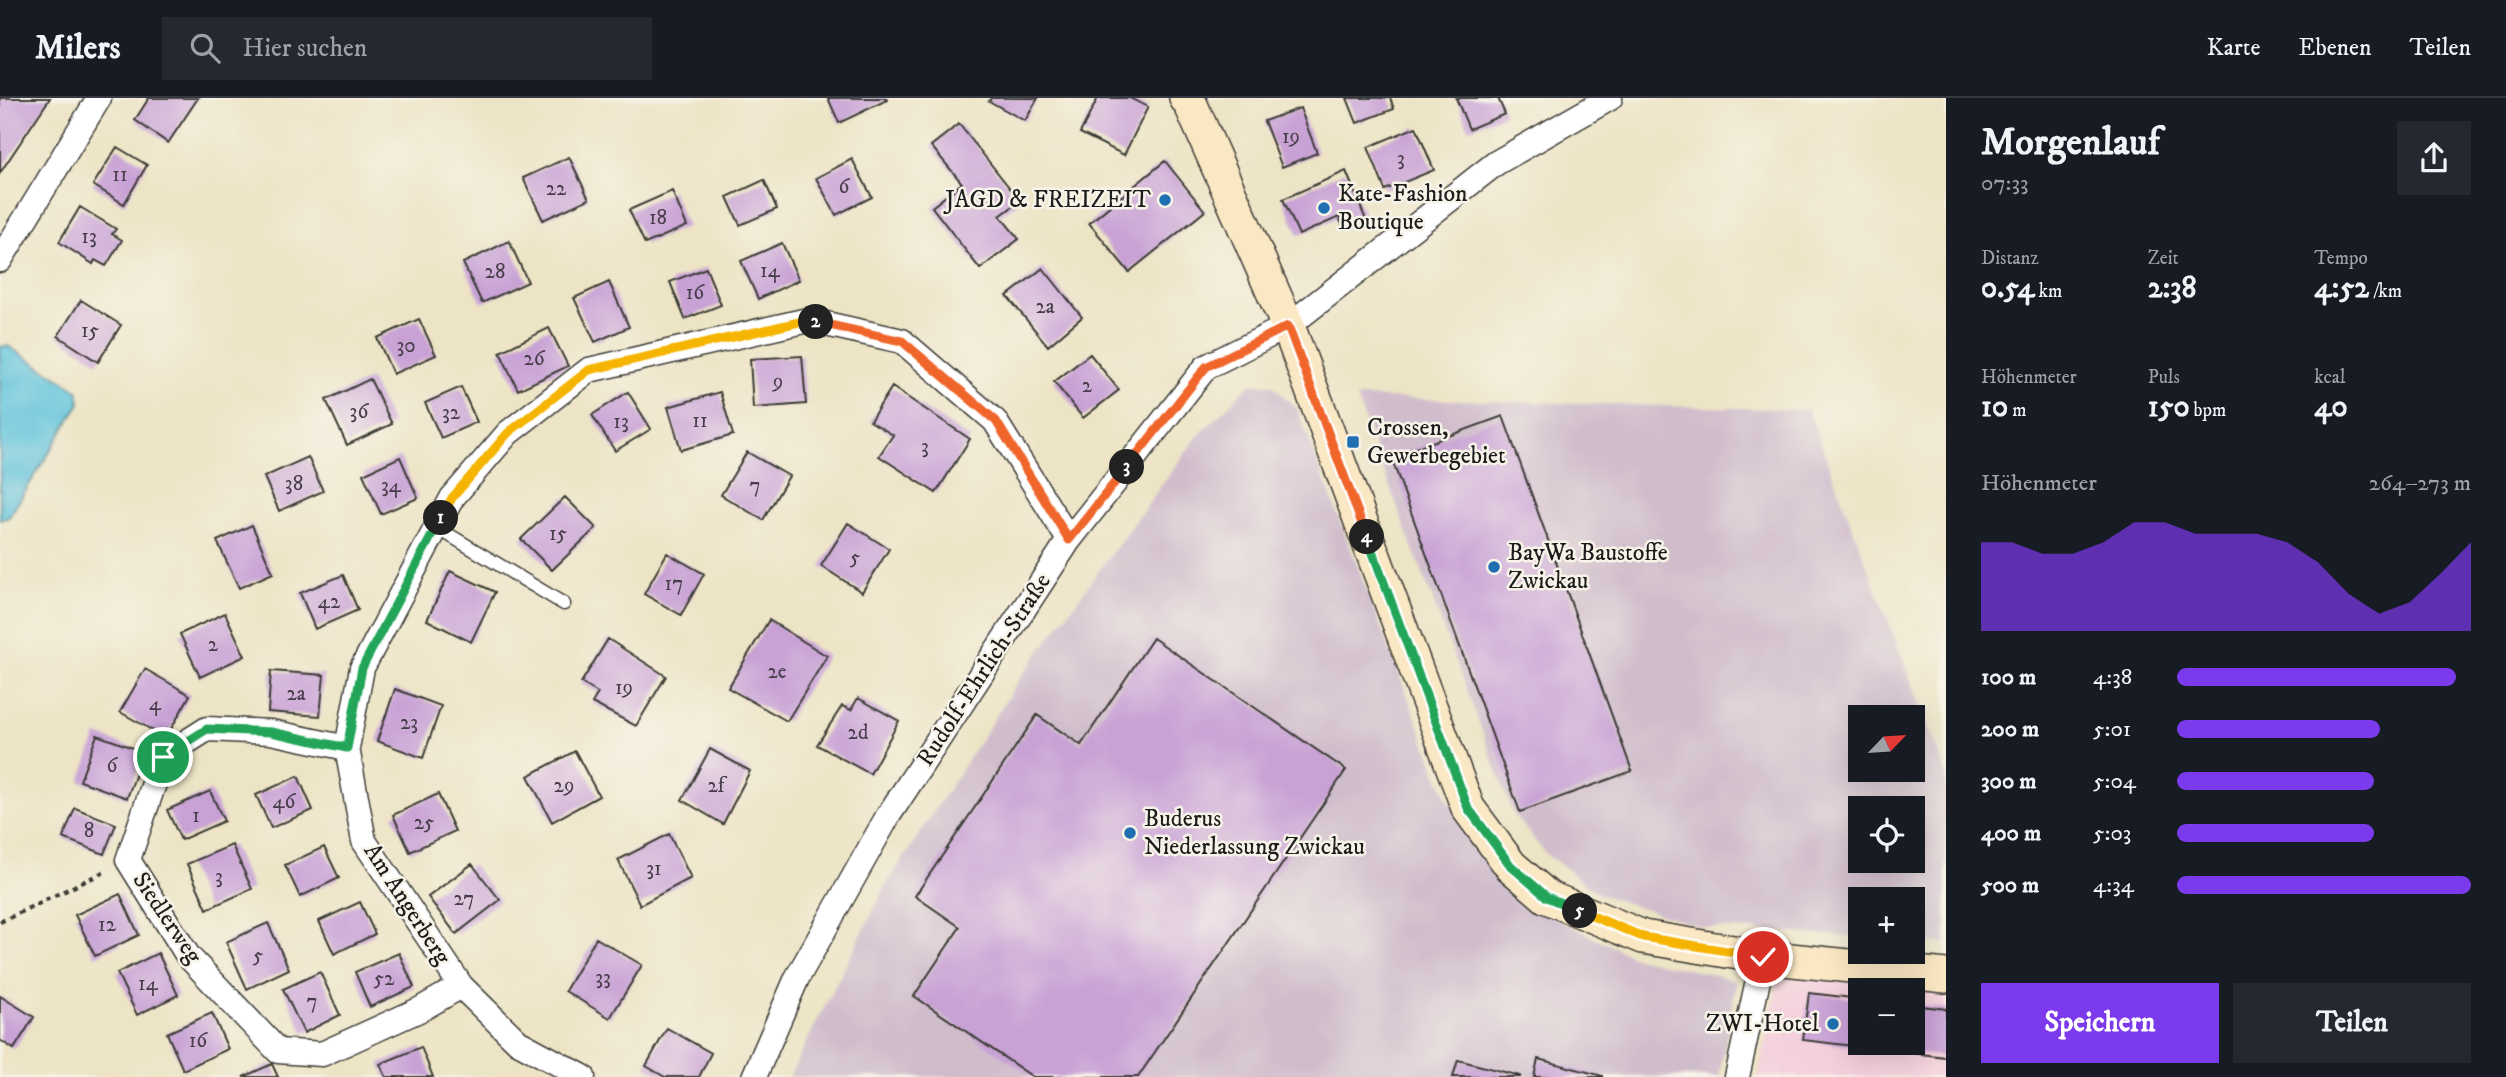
<!DOCTYPE html>
<html lang="de">
<head>
<meta charset="utf-8">
<style>
  body { margin:0; font-family:"IM FELL DW Pica",serif; background:#242831; color:#f1f3f6; height:100vh; display:flex; flex-direction:column; font-size:26px; white-space:nowrap }
  * { box-sizing:border-box; margin:0 }
  p { font-size:23px; color:#9ea1a6 }
  .icon { flex:none; width:38px; height:38px; fill:none; stroke:currentColor; stroke-width:2; stroke-linecap:round; stroke-linejoin:round }
  .map { position:relative; flex:1; overflow:hidden }
  .panel { display:flex; flex-direction:column; background:#171b24; width:560px }
  .panel>* { flex:none }
  .needle { width:46px; rotate:65deg }
  .buttons { position:absolute; left:1848px; top:607px; display:grid; gap:14px }
  .buttons a { display:grid; place-items:center; width:77px; height:77px; border-radius:0px; background:#171b24; box-shadow:0 7px 28px #0002; font-size:35px }
  .pin { position:absolute; display:grid; place-items:center; width:60px; height:60px; color:#fff; margin:-30px; border:4px solid #fff; border-radius:50%; box-shadow:0 2px 7px #0007 }
  .km { position:absolute; width:35px; height:35px; margin:-18px; border-radius:50%; background:#222; color:#fff; font-size:19px; line-height:35px; text-align:center }
  .round { display:grid; place-items:center; flex:none; width:74px; height:74px; border-radius:0px; background:#242831 }
  .overview { display:flex; align-items:center; justify-content:space-between; height:119px; padding:0 35px }
  h1 { font-size:38px; font-weight:800; line-height:52px }
  .stats { display:grid; grid-template-columns:repeat(3,1fr); gap:10px; height:119px; padding:7px 35px }
  .stats div { display:grid; align-content:center }
  .stats b { font-size:30px; font-weight:800 }
  .stats small { font-size:19px; font-weight:400 }
  .stats p { font-size:19px }
  .chart { height:196px; padding:14px 35px }
  .chart p { display:flex; justify-content:space-between }
  .chart svg { width:100%; height:126px; margin-top:7px; fill:#7c3aed; opacity:.7 }
  .cta { display:flex; gap:14px; margin-top:auto; padding:14px 35px }
  .cta a { flex:1; height:80px; border-radius:0px; background:#7c3aed; color:#fff; font-size:28px; font-weight:800; line-height:80px; text-align:center }
  .cta a+a { background:#242831; color:#f1f3f6 }
  ul { padding:0 35px; list-style:none; font-size:23px }
  li { display:grid; grid-template-columns:112px 84px 1fr; align-items:center; height:52px }
  li i { height:18px; border-radius:9px; background:#7c3aed }
  header { display:flex; align-items:center; gap:42px; box-sizing:border-box; height:98px; padding:0 35px; background:#171b24; border-bottom:2px solid #363941 }
  header strong { font-size:33px }
  nav { display:flex; gap:38px; margin-inline-start:auto; font-size:24px }
  .search { width:490px; height:63px; background:#242831; display:flex; align-items:center; gap:18px; box-sizing:border-box; padding:0 24px; border-radius:0px; color:#9ea1a6; font-size:26px }
  main { display:flex; flex:1; min-height:0 }
  .map>svg:first-child { display:block }
</style>
</head>
<body>
<header>
<strong>Milers</strong>
<div class="search"><svg class="icon" aria-label="search" viewBox="0 0 24 24"><circle cx="10" cy="10" r="6"/><path d="M15 15l6 6"/></svg>Hier suchen</div>
<nav><a>Karte</a><a>Ebenen</a><a>Teilen</a></nav>
</header>
<main>
<div class="map">
<svg width="1946" height="979" viewBox="0 0 1946 979">
  <rect width="100%" height="100%" fill="#f7f3e8"/>
  <filter id="ink" filterUnits="userSpaceOnUse"><feTurbulence type="fractalNoise" baseFrequency=".0143" numOctaves="2"/><feDisplacementMap in="SourceGraphic" scale="14" xChannelSelector="R" yChannelSelector="G"/><feConvolveMatrix kernelMatrix="1 2 1 2 8 2 1 2 1" color-interpolation-filters="sRGB"/></filter>
  <filter id="wash" filterUnits="userSpaceOnUse"><feTurbulence type="fractalNoise" baseFrequency=".00686" numOctaves="4" result="noise"/><feDisplacementMap in="SourceGraphic" scale="28" xChannelSelector="R" yChannelSelector="G"/><feGaussianBlur stdDeviation="1.57" result="paint"/><feColorMatrix in="noise" values="0 0 0 0 0 0 0 0 0 0 0 0 0 0 0 0 0 1.4 0 .05"/><feComposite in="paint" operator="in"/></filter>
  <g filter="url(#wash)">
    <rect width="100%" height="100%" fill="#ede4c5"/>
    <path fill="#f4cfdc" fill-rule="evenodd" d="M1779 877 1946 890V979H1758ZM1860 892H1913V945H1860Z"/>
    <path fill="#d0bdcc" fill-rule="evenodd" d="M1251 285 1272 287 1297 311 1447 701 1510 791 1565 825 1636 860 1737 882 1719 979H789L887 786 1019 582 1197 339Z
      M1356 299 1808 312 1946 675V845L1913 843V802H1860V839L1701 829 1599 796 1545 755 1513 715ZM1860 620H1913V672H1860ZM1860 710H1913V763H1860Z"/>
    <path fill="#5ec3dc" stroke="#3d707c" stroke-width="2" d="M8 248 78 292 80 305 9 419 0 422V249Z"/>
    <g id="blocks">
      <path fill="#c8a1d5" d="M0 0H50L0 75Z
        M149 0H198L168 45 135 22Z
        M828 0H886L887 2 839 25Z
        M991 0H1038L1025 23 989 3Z
        M1098 0H1130L1148 9 1124 57 1080 35Z
        M1347 0H1390L1394 11 1357 25Z
        M1456 0H1498L1505 16 1469 31Z
        M1300 10 1317 55 1282 69 1264 23Z
        M959 26 1020 103 1000 118 1019 141 980 171 932 109 962 85 931 48Z
        M1416 29 1434 72 1385 92 1368 49Z
        M117 49 147 67 124 106 93 87Z
        M569 59 589 101 543 122 523 80Z
        M852 61 872 99 836 117 816 80Z
        M1165 63 1205 113 1129 174 1089 125Z
        M1346 73 1366 122 1344 131 1339 119 1299 137 1283 101Z
        M764 82 777 111 740 127 727 99Z
        M672 93 687 128 645 146 629 112Z
        M80 109 116 131 112 136 122 142 106 168 95 162 93 166 59 144Z
        M509 143 528 184 482 205 463 165Z
        M782 145 799 182 758 201 741 163Z
        M706 170 721 207 685 221 670 184Z
        M1043 170 1082 219 1048 248 1007 198Z
        M609 184 629 229 595 244 574 200Z
        M81 202 121 227 98 264 58 238Z
        M419 221 436 257 393 276 377 240Z
        M549 230 568 268 518 292 500 254Z
        M1090 256 1119 292 1083 320 1054 284Z
        M802 258 806 306 753 310 750 261Z
        M370 281 392 326 347 347 326 302Z
        M461 289 477 324 441 340 425 305Z
        M892 289 970 341 936 395 879 358 893 337 870 323Z
        M628 294 651 331 615 353 592 317Z
        M720 294 733 337 681 352 668 309Z
        M1503 318 1632 673 1520 714 1391 359Z
        M747 354 789 378 763 422 721 397Z
        M308 359 323 393 279 413 264 379Z
        M400 359 418 400 381 416 363 376Z
        M565 399 596 430 552 472 521 441Z
        M848 425 889 451 862 494 821 468Z
        M252 427 273 475 239 490 217 443Z
        M667 455 704 476 681 517 644 496Z
        M450 473 495 494 471 544 427 522Z
        M343 477 358 512 315 531 300 495Z
        M225 515 245 558 200 579 180 536Z
        M769 522 827 558 787 623 728 590Z
        M1153 540 1346 672 1138 979H1033L914 898 960 829 915 798 1037 617 1081 647Z
        M608 541 666 578 636 628 592 605 598 595 581 585Z
        M145 571 190 597 166 640 120 614Z
        M271 573 324 577 320 618 268 614Z
        M395 591 441 608 423 660 377 643Z
        M858 600 899 623 870 676 817 647 842 608 851 612Z
        M97 637 144 654 127 700 80 683Z
        M710 651 750 673 723 726 682 702Z
        M575 653 599 698 552 724 528 678Z
        M298 678 313 712 271 730 256 697Z
        M210 693 224 723 181 742 167 712Z
        M438 696 455 733 410 754 393 717Z
        M75 710 116 726 104 756 63 740Z
        M669 736 691 780 640 807 618 762Z
        M232 747 252 791 207 811 187 766Z
        M324 749 339 780 300 799 285 767Z
        M472 766 500 802 456 836 428 799Z
        M120 796 139 837 95 858 75 817Z
        M360 804 375 836 334 856 319 823Z
        M268 825 289 871 247 891 226 844Z
        M596 840 642 867 610 920 565 893Z
        M158 855 178 897 137 917 117 875Z
        M399 855 414 889 370 909 355 874Z
        M320 874 340 917 304 935 283 891Z
        M1809 895 1860 901V945H1913V907L1946 911V959L1803 942Z
        M0 898 34 919 14 951 0 942Z
        M212 915 228 951 183 972 167 935Z
        M667 930 711 955 699 979H665L646 968Z
        M421 949 433 979H386L380 966Z
        M1538 961 1603 978V979H1534Z
        M1458 962 1520 978V979H1453Z
        M272 966 278 979H243Z"/>
    </g>
  </g>
  <g filter="url(#ink)">
    <use href="#blocks" fill-opacity="0" stroke="#3b3a35" stroke-width="2"/>
    <g fill="none" stroke-linecap="round" stroke-linejoin="round">
      <defs>
        <path id="lane" d="M436 429 564 506"/>
        <path id="street" d="M0 162 99 0
          M347 650 271 634 207 631 163 659 128 762 188 858 278 953 322 956 421 911 461 888
          M583 979 518 944 461 888 364 743 347 650 362 570 452 400 508 335 589 272 808 222 902 243 995 323 1069 442
          M754 979 797 880 888 718 1069 442 1206 269 1288 228 1496 65 1610 0
          M1737 979 1763 859"/>
        <path id="secondary" d="M1186 0 1191 7 1288 228 1468 710 1511 768 1547 799 1643 839 1763 859 1946 878"/>
      </defs>
      <use href="#lane" stroke="#3b3a35" stroke-width="15"/>
      <use href="#street" stroke="#3b3a35" stroke-width="27"/>
      <use href="#secondary" stroke="#3b3a35" stroke-width="36"/>
      <path stroke="#3b3a35" stroke-width="4.5" stroke-dasharray="5 5" stroke-linecap="butt" d="M0 824 106 773"/>
      <use href="#lane" stroke="#fff" stroke-width="12"/>
      <use href="#street" stroke="#fff" stroke-width="24"/>
      <use href="#secondary" stroke="#fae7c3" stroke-width="33"/>
    </g>
  </g>
  <g fill="none" stroke-linecap="round" stroke-linejoin="round" filter="url(#ink)">
    <defs>
      <path id="split-1" d="M163 659 207 631 271 634 347 650 362 570 441 420"/>
      <path id="split-2" d="M441 420 452 400 508 335 589 272 808 222 816 224"/>
      <path id="split-3" d="M816 224 902 243 996 323 1069 442 1127 369"/>
      <path id="split-4" d="M1127 369 1206 269 1288 228 1367 439"/>
      <path id="split-5" d="M1367 439 1468 710 1511 768 1547 799 1580 813"/>
      <path id="split-6" d="M1580 813 1643 839 1763 859"/>
    </defs>
    <use href="#split-1" stroke="#fff" stroke-width="14"/>
    <use href="#split-2" stroke="#fff" stroke-width="14"/>
    <use href="#split-3" stroke="#fff" stroke-width="14"/>
    <use href="#split-4" stroke="#fff" stroke-width="14"/>
    <use href="#split-5" stroke="#fff" stroke-width="14"/>
    <use href="#split-6" stroke="#fff" stroke-width="14"/>
    <use href="#split-1" stroke="#22a559" stroke-width="9"/>
    <use href="#split-2" stroke="#f5b400" stroke-width="9"/>
    <use href="#split-3" stroke="#f0652b" stroke-width="9"/>
    <use href="#split-4" stroke="#f0652b" stroke-width="9"/>
    <use href="#split-5" stroke="#22a559" stroke-width="9"/>
    <use href="#split-6" stroke="#f5b400" stroke-width="9"/>
  </g>
  <g fill="#1f6fb2" stroke="#f7f3e8" stroke-width="2.5">
    <circle cx="1165" cy="102" r="7"/>
    <circle cx="1324" cy="110" r="7"/>
    <rect x="1346" y="337" width="14" height="14" rx="3.5"/>
    <circle cx="1494" cy="469" r="7"/>
    <circle cx="1130" cy="735" r="7"/>
    <circle cx="1833" cy="926" r="7"/>
  </g>
  <g text-anchor="middle" dominant-baseline="central" stroke-width="5" stroke-linejoin="round" paint-order="stroke">
    <g font-size="21" fill="#473d4a">
      <text x="1291" y="39">19</text>
      <text x="1401" y="61">3</text>
      <text x="120" y="77">11</text>
      <text x="844" y="89">6</text>
      <text x="556" y="91">22</text>
      <text x="658" y="120">18</text>
      <text x="89" y="139">13</text>
      <text x="770" y="173">14</text>
      <text x="495" y="174">28</text>
      <text x="695" y="195">16</text>
      <text x="1045" y="209">2a</text>
      <text x="90" y="233">15</text>
      <text x="406" y="248">30</text>
      <text x="534" y="261">26</text>
      <text x="778" y="284">9</text>
      <text x="1087" y="288">2</text>
      <text x="359" y="314">36</text>
      <text x="451" y="315">32</text>
      <text x="700" y="323">11</text>
      <text x="621" y="324">13</text>
      <text x="925" y="349">3</text>
      <text x="294" y="386">38</text>
      <text x="391" y="388">34</text>
      <text x="755" y="388">7</text>
      <text x="558" y="436">15</text>
      <text x="855" y="460">5</text>
      <text x="674" y="486">17</text>
      <text x="329" y="504">42</text>
      <text x="213" y="547">2</text>
      <text x="777" y="574">2e</text>
      <text x="624" y="590">19</text>
      <text x="296" y="596">2a</text>
      <text x="155" y="606">4</text>
      <text x="409" y="625">23</text>
      <text x="858" y="635">2d</text>
      <text x="112" y="668">6</text>
      <text x="564" y="688">29</text>
      <text x="716" y="688">2f</text>
      <text x="284" y="704">46</text>
      <text x="196" y="718">1</text>
      <text x="424" y="725">25</text>
      <text x="89" y="733">8</text>
      <text x="654" y="771">31</text>
      <text x="219" y="779">3</text>
      <text x="464" y="801">27</text>
      <text x="107" y="827">12</text>
      <text x="258" y="858">5</text>
      <text x="603" y="880">33</text>
      <text x="384" y="881">52</text>
      <text x="148" y="886">14</text>
      <text x="312" y="904">7</text>
      <text x="198" y="943">16</text>
    </g>
    <g font-size="24" fill="#1c1c1c" stroke="#f7f3e8" text-anchor="start">
      <text x="1338" y="96">Kate-Fashion<tspan x="1338" dy="28">Boutique</tspan></text>
      <text x="1151" y="102" text-anchor="end">JAGD &amp; FREIZEIT</text>
      <text x="1367" y="330">Crossen,<tspan x="1367" dy="28">Gewerbegebiet</tspan></text>
      <text x="1508" y="455">BayWa Baustoffe<tspan x="1508" dy="28">Zwickau</tspan></text>
      <text x="1144" y="721">Buderus<tspan x="1144" dy="28">Niederlassung Zwickau</tspan></text>
      <text x="1819" y="926" text-anchor="end">ZWI-Hotel</text>
    </g>
    <g font-size="24" fill="#1c1c1c" stroke="#f7f3e8">
      <text transform="translate(984 572) rotate(-57)">Rudolf-Ehrlich-Straße</text>
      <text transform="translate(407 806) rotate(57)">Am Angerberg</text>
      <text transform="translate(167 820) rotate(56)">Siedlerweg</text>
    </g>
  </g>
</svg>
<div class="buttons">
<a><svg class="needle" viewBox="-14 -14 28 28"><path d="M0-13l5 13h-10z" fill="#e53935"/><path d="M0 13l5-13h-10z" fill="#9ea1a6"/></svg></a>
<a><svg class="icon" aria-label="locate" viewBox="0 0 24 24"><circle cx="12" cy="12" r="6"/><path d="M12 2v4M12 18v4M2 12h4M18 12h4"/></svg></a>
<a>+</a>
<a>−</a>
</div>
<div class="pin" style="left:163px;top:659px;background:#1e9e55"><svg class="icon" aria-label="arrive" viewBox="0 0 24 24"><path d="M6 21V4h12l-3 4 3 4H6"/></svg></div>
<div class="pin" style="left:1763px;top:859px;background:#d93025"><svg class="icon" aria-label="check" viewBox="0 0 24 24"><path d="M5 12l5 5 9-10"/></svg></div>
<b class="km" style="left:441px;top:420px">1</b>
<b class="km" style="left:816px;top:224px">2</b>
<b class="km" style="left:1127px;top:369px">3</b>
<b class="km" style="left:1367px;top:439px">4</b>
<b class="km" style="left:1580px;top:813px">5</b>
</div>
<section class="panel">
<div class="overview"><div><h1>Morgenlauf</h1><p>07:33</p></div><a class="round"><svg class="icon" aria-label="share" viewBox="0 0 24 24"><path d="M12 15V3M7 8l5-5 5 5M5 13v7h14v-7"/></svg></a></div>
<div class="stats">
<div><p>Distanz</p><b>0.54<small> km</small></b></div>
<div><p>Zeit</p><b>2:38</b></div>
<div><p>Tempo</p><b>4:52<small> /km</small></b></div>
</div>
<div class="stats">
<div><p>Höhenmeter</p><b>10<small> m</small></b></div>
<div><p>Puls</p><b>150<small> bpm</small></b></div>
<div><p>kcal</p><b>40</b></div>
</div>
<div class="chart"><p><span>Höhenmeter</span>264–273 m</p>
<svg viewBox="0 0 160 44" preserveAspectRatio="none"><path d="M0 44V13L10 13L20 17L30 17L40 13L50 6L60 6L70 10L80 10L90 10L100 13L110 20L120 31L130 38L140 34L150 24L160 13V44z"/></svg>
</div>
<ul>
<li><b>100 m</b>4:38<i style="width:95%"></i></li>
<li><b>200 m</b>5:01<i style="width:69%"></i></li>
<li><b>300 m</b>5:04<i style="width:67%"></i></li>
<li><b>400 m</b>5:03<i style="width:67%"></i></li>
<li><b>500 m</b>4:34<i style="width:100%"></i></li>
</ul>
<div class="cta"><a>Speichern</a><a>Teilen</a></div>
</section>
</main>
</body>
</html>
